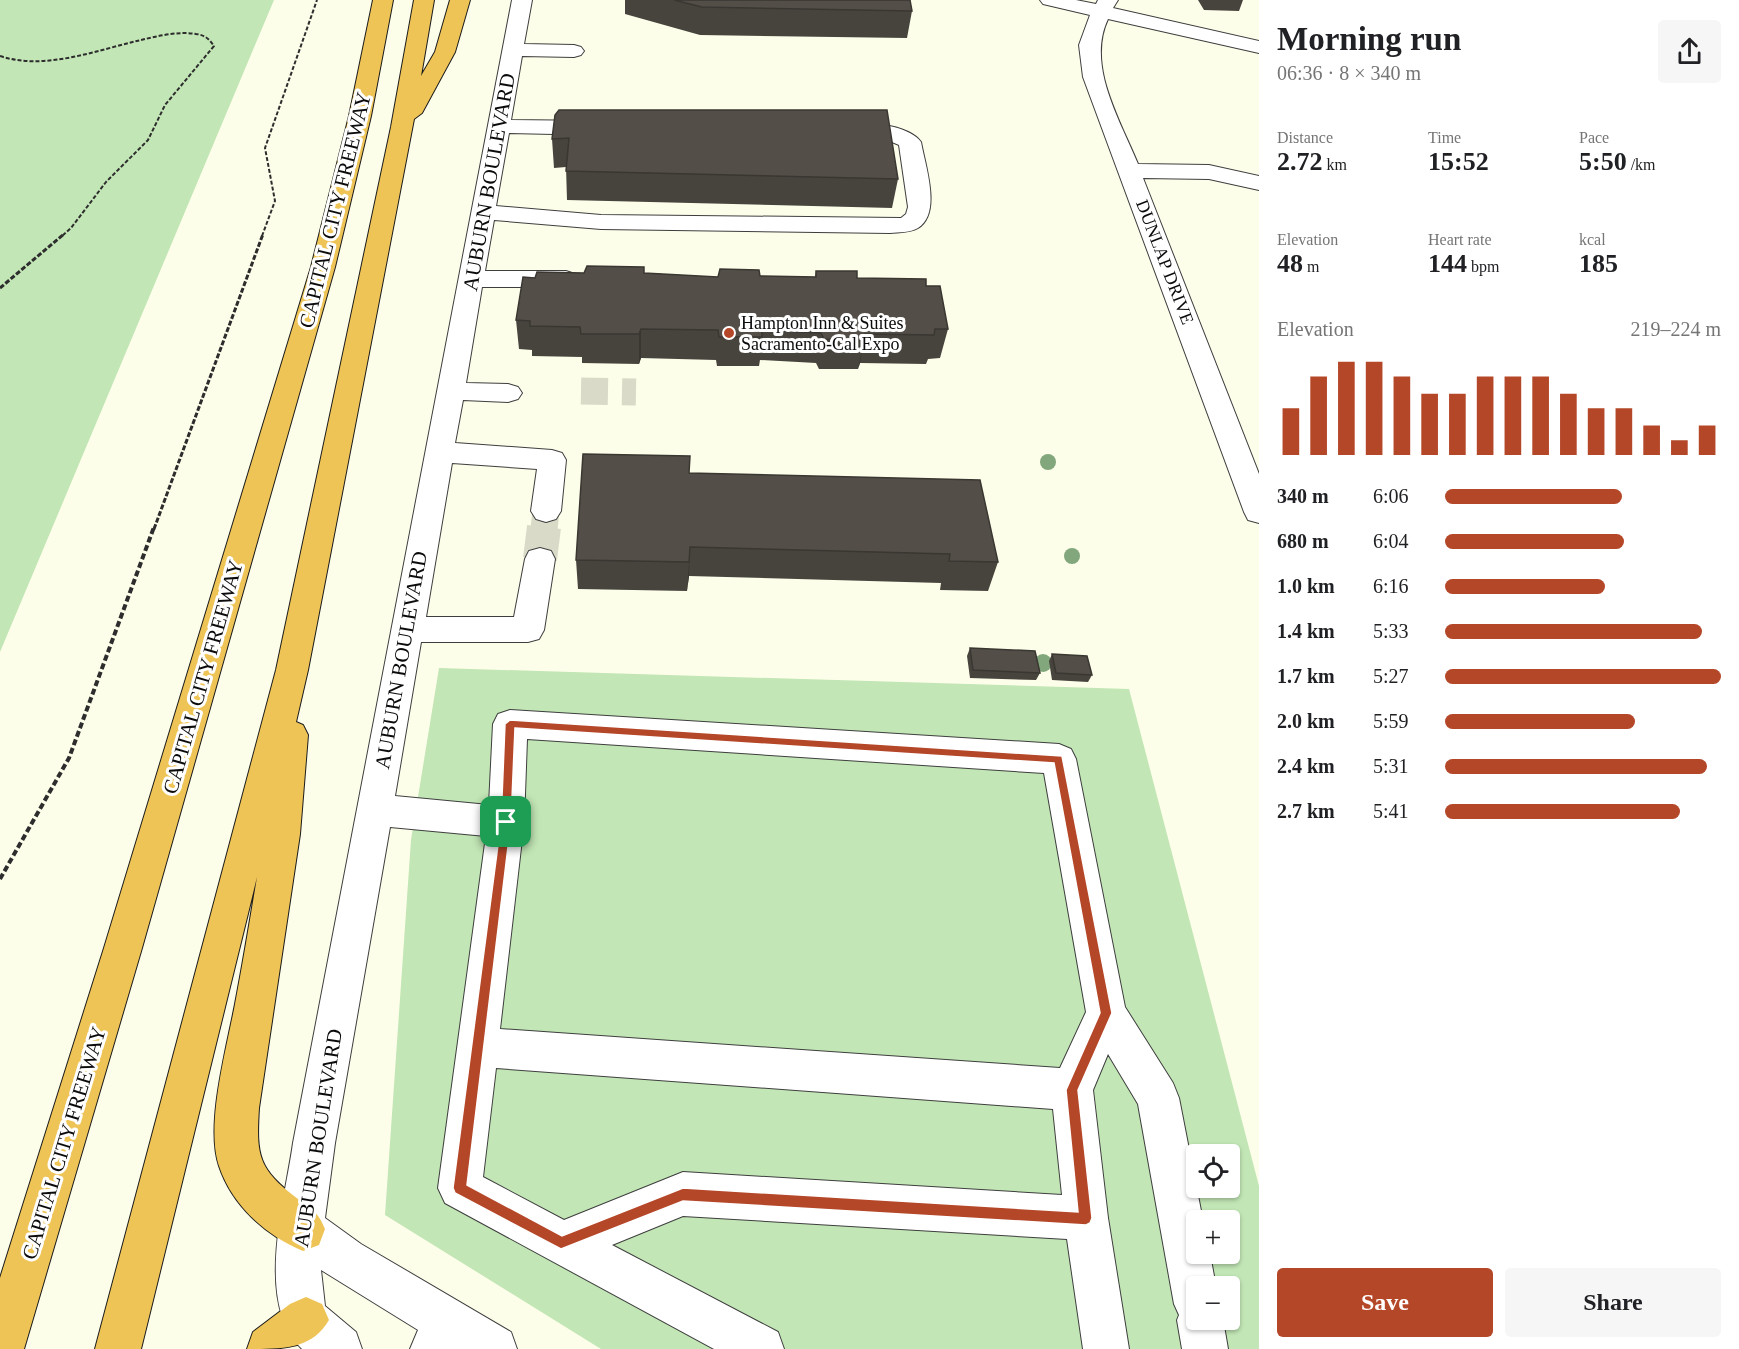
<!DOCTYPE html>
<html lang="en">
<head>
<meta charset="utf-8">
<style>
  body { margin:0; font-family:Georgia,serif; background:#f6f6f6; color:#202124; height:100vh; display:flex; flex-direction:column; font-size:22px; white-space:nowrap }
  * { box-sizing:border-box; margin:0 }
  p { font-size:20px; color:#757577 }
  .icon { flex:none; width:33px; height:33px; fill:none; stroke:currentColor; stroke-width:2; stroke-linecap:round; stroke-linejoin:round }
  .map { position:relative; flex:1; overflow:hidden }
  .sheet { display:flex; flex-direction:column; background:#fff; width:480px }
  .sheet>* { flex:none }
  .tools { position:absolute; left:1186px; top:1144px; display:grid; gap:12px }
  .tools a { display:grid; place-items:center; width:54px; height:54px; border-radius:6px; background:#fff; box-shadow:0 2px 4px #0004; font-size:30px }
  .pin { position:absolute; display:grid; place-items:center; width:51px; height:51px; color:#fff; margin:-26px; border-radius:12px; box-shadow:0 3px 9px #0006 }
  .round { display:grid; place-items:center; flex:none; width:63px; height:63px; border-radius:6px; background:#f6f6f6 }
  .summary { display:flex; align-items:center; justify-content:space-between; height:102px; padding:0 18px }
  h1 { font-size:33px; font-weight:700; line-height:45px }
  .metrics { display:grid; grid-template-columns:repeat(3,1fr); gap:9px; height:102px; padding:6px 18px }
  .metrics div { display:grid; align-content:center }
  .metrics b { font-size:26px; font-weight:700 }
  .metrics small { font-size:16px; font-weight:400 }
  .metrics p { font-size:16px }
  .chart { height:168px; padding:12px 18px }
  .chart p { display:flex; justify-content:space-between }
  .chart svg { width:100%; height:108px; margin-top:6px; stroke:#b54729; stroke-width:6 }
  .cta { display:flex; gap:12px; margin-top:auto; padding:12px 18px }
  .cta a { flex:1; height:69px; border-radius:6px; background:#b54729; color:#fff; font-size:24px; font-weight:700; line-height:69px; text-align:center }
  .cta a+a { background:#f6f6f6; color:#202124 }
  ul { padding:0 18px; list-style:none; font-size:20px }
  li { display:grid; grid-template-columns:96px 72px 1fr; align-items:center; height:45px }
  li i { height:15px; border-radius:8px; background:#b54729 }
  main { display:flex; flex:1; min-height:0 }
  .map>svg:first-child { display:block }
</style>
</head>
<body>
<main>
<div class="map">
<svg width="1259" height="1349" viewBox="0 0 1259 1349">
  <rect width="100%" height="100%" fill="#fdfee9"/>
  <path fill="#c2e6b5" fill-rule="evenodd" d="M0 0H274L0 652Z
    M439 668 1129 689 1259 1186V1349H601L385 1215 411 840ZM1197 1155H1230V1188H1197ZM1197 1221H1230V1254H1197ZM1197 1287H1230V1320H1197Z"/>
  <g fill="none" stroke-linecap="round" stroke-linejoin="round">
    <path stroke="#d9dac8" stroke-width="27" stroke-dasharray="27 14" stroke-linecap="butt" d="M581 391 636 392
      M544 529 546 511"/>
    <path stroke="#d9dac8" stroke-width="34" stroke-dasharray="34 16" stroke-linecap="butt" d="M540 559 544 527"/>
    <defs>
      <path id="minor" d="M512 0H532L524 44 574 45 581 47 584 51 581 55 574 57 522 56 511 120 599 121 607 123 610 128 607 133 599 135 509 133 496 206 601 215 901 218 906 214 908 207 899 145 885 139 837 134 834 129 837 124C857 119 909 124 921 142 925 165 942 213 918 228 910 233 899 232 890 233L601 229 494 220 485 271H566L575 274 578 279 575 284 566 287H482L466 383 508 384 518 387 522 393 518 399 508 402 463 400 455 443 552 450 562 453 566 460 561 511 556 519 546 522 536 519 531 511 537 469 452 463 426 617H514L525 559 529 551 540 548 551 551 555 559 544 630 539 639 528 642H421L395 796 489 805 493 724 498 714 510 710 1059 744 1071 749 1076 759 1125 1007 1173 1083 1179 1098 1203 1221H1197V1254H1210L1216 1287H1197V1320H1223L1228 1349H1182L1177 1320 1179 1315 1174 1304 1138 1104 1108 1054 1093 1090 1108 1218 1129 1349H1083L1067 1239 683 1216 612 1245 778 1332 784 1349H714L445 1203 438 1188 486 836 390 827 335 1143 325 1218 361 1244 511 1332 517 1349H410L418 1330 321 1270 325 1306 356 1332 362 1349H302C254 1303 285 1201 293 1143ZM527 739 1044 773 1086 1012 1060 1068 500 1029 524 822ZM496 1068 1053 1109 1062 1195 683 1172 564 1220 483 1177Z
        M1040 0H1076L1096 4 1098 0H1118L1113 8 1259 41V53L1108 19C1086 65 1120 120 1138 164L1209 165 1259 176V190L1209 179 1143 178 1259 474V523L1248 520 1244 512 1083 77 1079 45 1090 15 1043 4Z"/>
      <path id="highway" d="M373 0H393L371 116 335 267 142 948 24 1349H0V1278L104 948 311 267 349 116Z
        M414 0H434L421 76 435 52 450 0H470L455 52 422 113 414 119 308 670 296 722 303 725 308 735 300 834 259 1108C256 1156 258 1169 298 1199 313 1210 318 1212 325 1229L319 1245 303 1251C265 1235 232 1205 219 1166 205 1125 227 1047 235 1004 243 962 250 920 257 877L141 1349H95L276 670 391 127Z
        M306 1297 322 1304 329 1320C312 1349 285 1349 247 1349L253 1332 290 1304Z"/>
    </defs>
    <use href="#minor" stroke="#3e3e3e" stroke-width="2"/>
    <use href="#highway" stroke="#1c1c1c" stroke-width="2"/>
    <path stroke="#2d2d2d" stroke-width="2" stroke-dasharray="4 2" stroke-linecap="butt" d="M0 56C45 71 97 50 141 40 158 36 178 31 196 34 205 35 209 39 214 46L165 105 148 140 106 182 71 228 62 236
      M262 236 275 201 265 148 317 0"/>
    <path stroke="#2d2d2d" stroke-width="3" stroke-dasharray="5 2" stroke-linecap="butt" d="M0 288 64 234
      M154 529 263 234"/>
    <path stroke="#2d2d2d" stroke-width="4" stroke-dasharray="6 3" stroke-linecap="butt" d="M0 879 69 758 154 527"/>
    <use href="#minor" fill="#fff" fill-rule="evenodd"/>
    <use href="#highway" fill="#efc457" fill-rule="evenodd"/>
  </g>
  <g fill="#82a77c">
    <circle cx="1048" cy="462" r="8"/>
    <circle cx="1072" cy="556" r="8"/>
    <circle cx="1043" cy="663" r="9"/>
  </g>
  <path fill="#47443e" d="M625 0H910L912 11 907 38 700 35 625 14Z
    M1198 0H1243L1239 11 1204 10Z
    M555 115 898 179 892 208 567 200 566 167 554 168 552 139Z
    M816 271 857 278 926 286 948 329 940 358 928 359 926 364 860 363 858 369H819L816 363 760 360 759 366H717L716 360 641 358 639 364 582 363V357L532 356V350L519 349 516 320 535 278 584 273H644L718 277 760 276 815 277Z
    M689 473 998 562 988 591 940 590 941 583 689 576 687 591 578 589 576 560Z
    M970 648 1040 673 1036 680 970 678 967 656Z
    M1052 654 1092 675 1088 682 1052 680 1049 661Z"/>
  <path fill="#3a3732" d="M641 329V358L639 364V334Z
    M865 334 860 363 858 369 864 340Z
    M690 547 689 576 687 591 689 562Z"/>
  <path fill="#534f48" stroke="#3a3732" stroke-width="1.5" d="M674 0H910L912 11 702 7Z
    M559 110H887L898 179 566 171 569 138 552 139 555 115Z
    M587 266 644 267V273L718 277 720 269 759 270 760 276 816 277V271H857V278L926 279V286H940L948 329H935L934 335 865 334 864 340 824 339 821 333 762 330V337H719L718 330 641 329 639 334H581L580 327 530 326V321L516 320 523 277 535 278 537 272 584 273Z
    M583 454 690 456 689 473 980 480 998 562 949 561 950 554 690 547 689 562 576 560Z
    M970 648 1035 651 1040 673 973 670Z
    M1052 654 1087 656 1092 675 1056 673Z"/>
  <path fill="#b54729" stroke="#fff" stroke-width="1.5" fill-rule="evenodd" d="M510 720 1062 756 1112 1013 1078 1090 1092 1218 1090 1223 1086 1225 683 1201 561 1249 455 1193 453 1188 501 822 505 724ZM515 728 1054 763 1100 1013 1066 1090 1078 1212 683 1188 562 1236 467 1185 511 822Z"/>
  <circle fill="#b54729" stroke="#fff" stroke-width="2" cx="729" cy="333" r="6"/>
  <g text-anchor="middle" dominant-baseline="central" stroke-width="6" stroke-linejoin="round" paint-order="stroke">
    <g font-size="18" fill="#0b0b0b" stroke="#fff">
      <text transform="translate(1165 262) rotate(69)">DUNLAP DRIVE</text>
    </g>
    <g font-size="18" fill="#0b0b0b" stroke="#fff" text-anchor="start">
      <text x="741" y="323">Hampton Inn &amp; Suites<tspan x="741" dy="21">Sacramento-Cal Expo</tspan></text>
    </g>
    <g font-size="21" fill="#0b0b0b" stroke="#fff">
      <text transform="translate(489 182) rotate(-80)">AUBURN BOULEVARD</text>
      <text transform="translate(335 210) rotate(-76)">CAPITAL CITY FREEWAY</text>
      <text transform="translate(401 660) rotate(-80)">AUBURN BOULEVARD</text>
      <text transform="translate(203 677) rotate(-74)">CAPITAL CITY FREEWAY</text>
      <text transform="translate(318 1138) rotate(-81)">AUBURN BOULEVARD</text>
      <text transform="translate(64 1143) rotate(-73)">CAPITAL CITY FREEWAY</text>
    </g>
  </g>
</svg>
<div class="tools">
<a><svg class="icon" aria-label="locate" viewBox="0 0 24 24"><circle cx="12" cy="12" r="6"/><path d="M12 2v4M12 18v4M2 12h4M18 12h4"/></svg></a>
<a>+</a>
<a>−</a>
</div>
<div class="pin" style="left:506px;top:822px;background:#1e9e55"><svg class="icon" aria-label="arrive" viewBox="0 0 24 24"><path d="M6 21V4h12l-3 4 3 4H6"/></svg></div>
</div>
<section class="sheet">
<div class="summary"><div><h1>Morning run</h1><p>06:36 · 8 × 340 m</p></div><a class="round"><svg class="icon" aria-label="share" viewBox="0 0 24 24"><path d="M12 15V3M7 8l5-5 5 5M5 13v7h14v-7"/></svg></a></div>
<div class="metrics">
<div><p>Distance</p><b>2.72<small> km</small></b></div>
<div><p>Time</p><b>15:52</b></div>
<div><p>Pace</p><b>5:50<small> /km</small></b></div>
</div>
<div class="metrics">
<div><p>Elevation</p><b>48<small> m</small></b></div>
<div><p>Heart rate</p><b>144<small> bpm</small></b></div>
<div><p>kcal</p><b>185</b></div>
</div>
<div class="chart"><p><span>Elevation</span>219–224 m</p>
<svg viewBox="0 0 160 44" preserveAspectRatio="none"><path d="M5 44V25M15 44V12M25 44V6M35 44V6M45 44V12M55 44V19M65 44V19M75 44V12M85 44V12M95 44V12M105 44V19M115 44V25M125 44V25M135 44V32M145 44V38M155 44V32"/></svg>
</div>
<ul>
<li><b>340 m</b>6:06<i style="width:64%"></i></li>
<li><b>680 m</b>6:04<i style="width:65%"></i></li>
<li><b>1.0 km</b>6:16<i style="width:58%"></i></li>
<li><b>1.4 km</b>5:33<i style="width:93%"></i></li>
<li><b>1.7 km</b>5:27<i style="width:100%"></i></li>
<li><b>2.0 km</b>5:59<i style="width:69%"></i></li>
<li><b>2.4 km</b>5:31<i style="width:95%"></i></li>
<li><b>2.7 km</b>5:41<i style="width:85%"></i></li>
</ul>
<div class="cta"><a>Save</a><a>Share</a></div>
</section>
</main>
</body>
</html>
